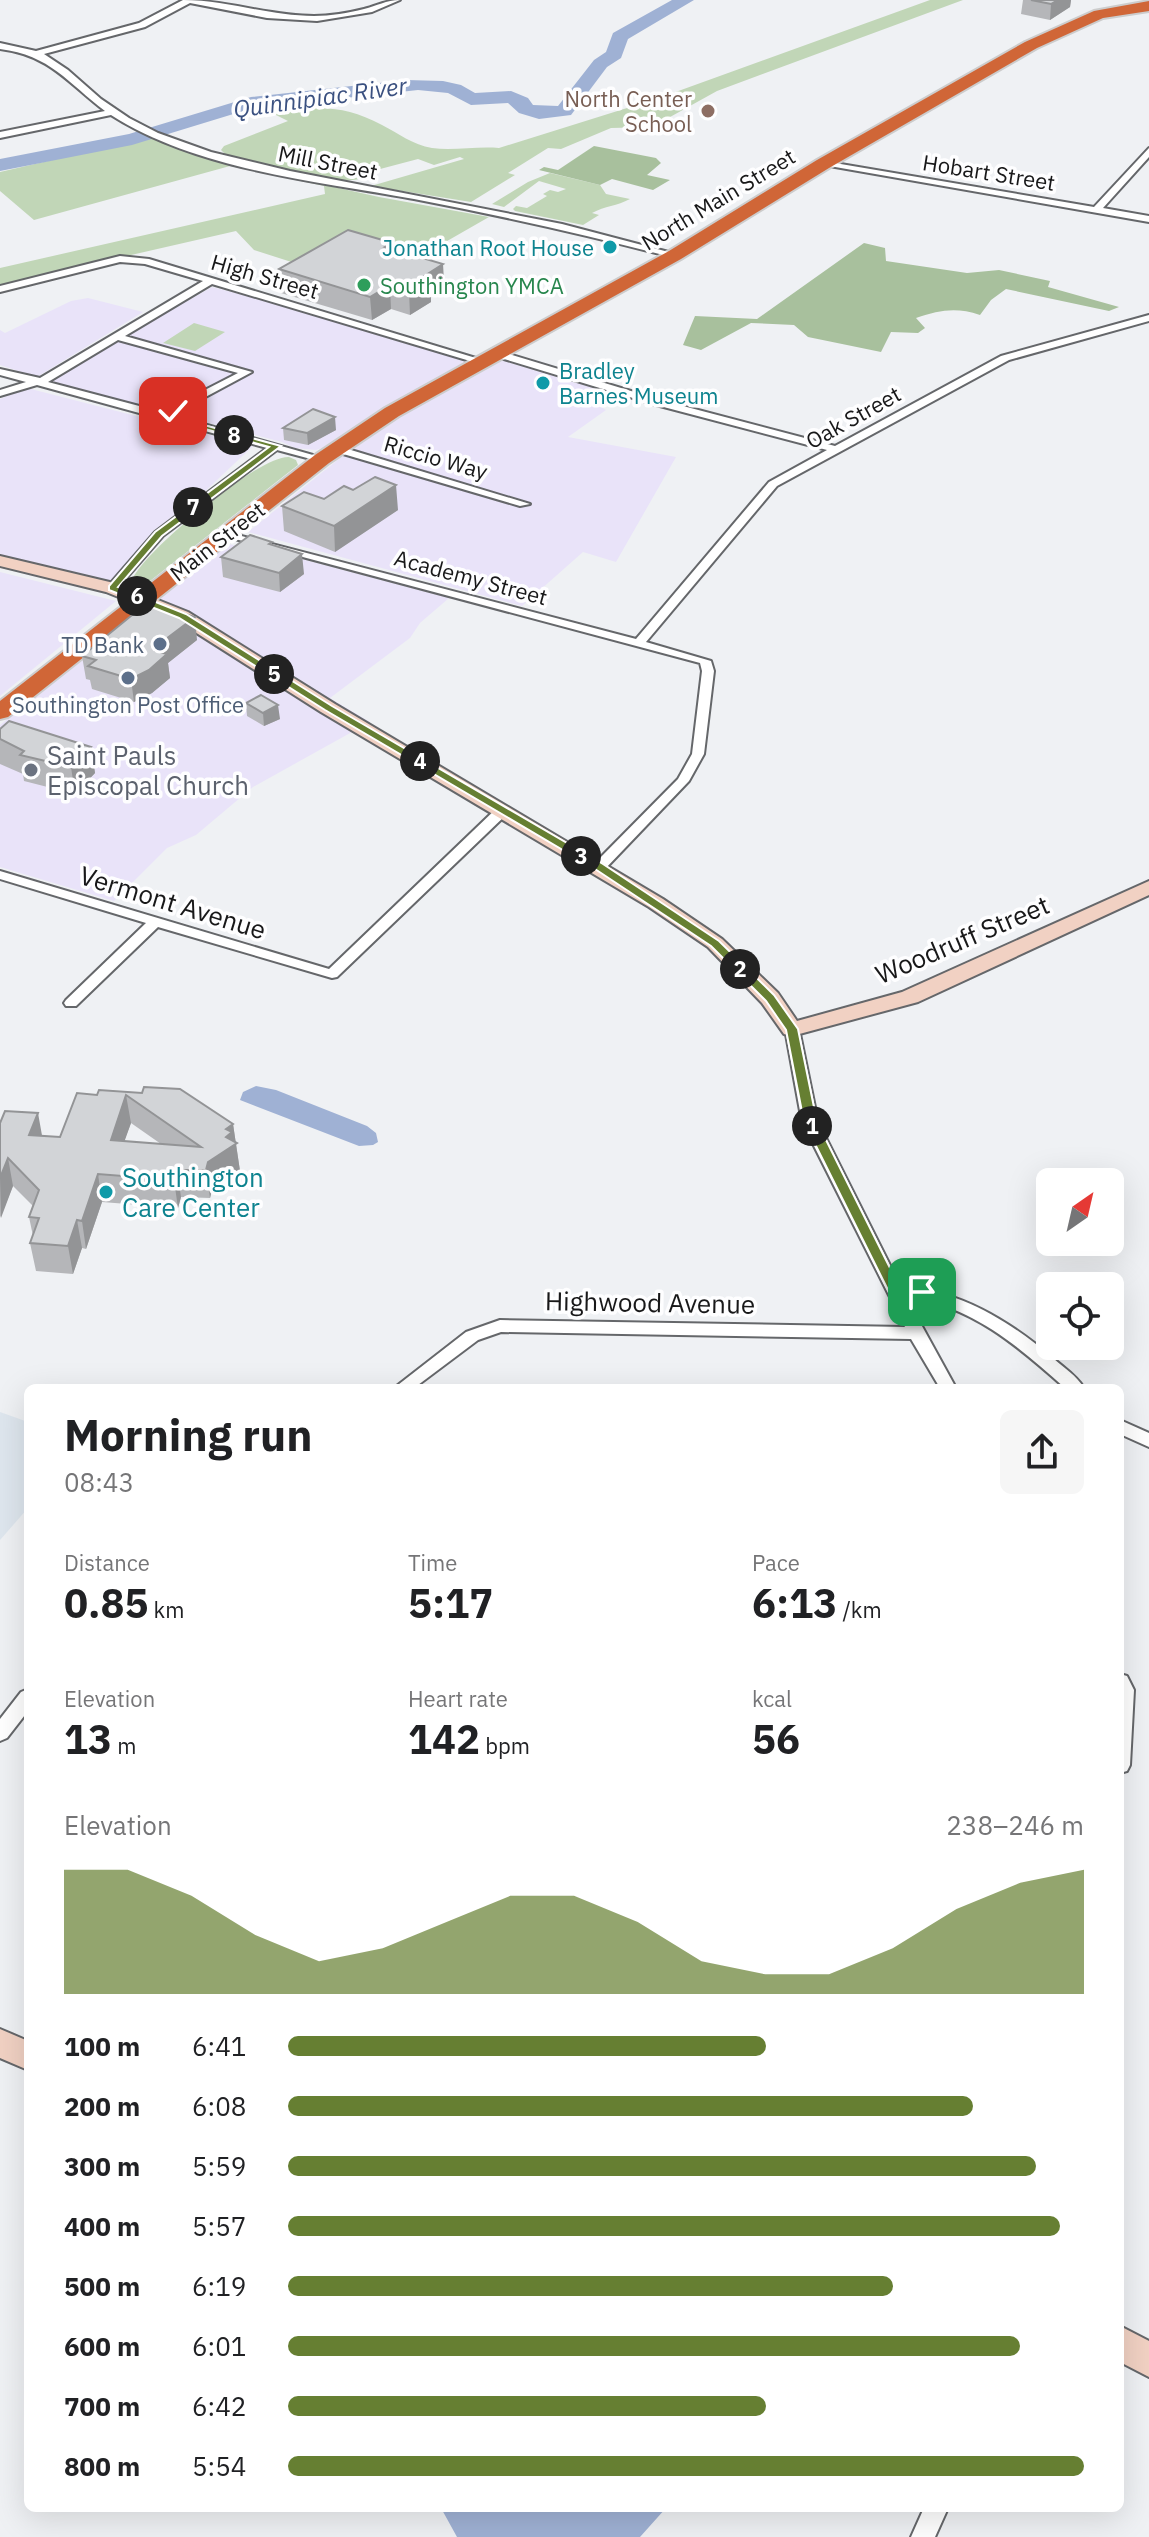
<!DOCTYPE html>
<html lang="en">
<head>
<meta charset="utf-8">
<style>
  body { margin:0; font-family:"IBM Plex Sans",sans-serif; background:#f6f6f6; color:#202124; height:100vh; display:flex; flex-direction:column; font-size:30px; white-space:nowrap }
  * { box-sizing:border-box; margin:0 }
  p { font-size:26px; color:#757577 }
  .icon { flex:none; width:44px; height:44px; fill:none; stroke:currentColor; stroke-width:2; stroke-linecap:round; stroke-linejoin:round }
  .map { position:relative; flex:1; overflow:hidden }
  .drawer { position:absolute; left:24px; top:1384px; width:1100px; height:1128px; display:flex; flex-direction:column; background:#fff; border-radius:12px; box-shadow:0 8px 32px #0002 }
  .drawer>* { flex:none }
  .needle { width:52px; rotate:34deg }
  .buttons { position:absolute; left:1036px; top:1168px; display:grid; gap:16px }
  .buttons a { display:grid; place-items:center; width:88px; height:88px; border-radius:12px; background:#fff; box-shadow:0 8px 32px #0002; font-size:40px }
  .pin { position:absolute; display:grid; place-items:center; width:68px; height:68px; color:#fff; margin:-34px; border-radius:16px; box-shadow:0 4px 12px #0006 }
  .km { position:absolute; width:40px; height:40px; margin:-20px; border-radius:50%; background:#222; color:#fff; font-size:22px; line-height:40px; text-align:center }
  .round { display:grid; place-items:center; flex:none; width:84px; height:84px; border-radius:12px; background:#f6f6f6 }
  .summary { display:flex; align-items:center; justify-content:space-between; height:136px; padding:0 40px }
  h1 { font-size:44px; font-weight:700; line-height:60px }
  .metrics { display:grid; grid-template-columns:repeat(3,1fr); gap:12px; height:136px; padding:8px 40px }
  .metrics div { display:grid; align-content:center }
  .metrics b { font-size:40px; font-weight:700 }
  .metrics small { font-size:22px; font-weight:400 }
  .metrics p { font-size:22px }
  .chart { height:224px; padding:16px 40px }
  .chart p { display:flex; justify-content:space-between }
  .chart svg { width:100%; height:144px; margin-top:8px; fill:#667f32; opacity:.7 }
  ul { padding:0 40px; list-style:none; font-size:26px }
  li { display:grid; grid-template-columns:128px 96px 1fr; align-items:center; height:60px }
  li i { height:20px; border-radius:10px; background:#667f32 }
  .map>svg:first-child { display:block }
</style>
</head>
<body>
<div class="map">
<svg width="1149" height="2537" viewBox="0 0 1149 2537">
  <rect width="100%" height="100%" fill="#eff1f4"/>
  <path fill="#e9e3f9" d="M212 287 278 304 470 362 325 447 316 450 295 448 282 442 51 382 114 342Z
    M88 298 143 312 37 377 0 365V330L5 333 71 301Z
    M501 360 613 394 598 405 606 410 568 437 676 457 616 562 583 552 522 606 248 532 355 446 421 404Z
    M27 388 253 446 109 582 0 556V399Z
    M228 544 294 557 449 598 420 623 410 638 330 698 370 722 253 787 196 835 167 848 114 901 0 867V725Z
    M0 572 116 601 0 696Z"/>
  <path fill="#dee6ee" d="M0 1412 28 1422V1508L0 1540Z"/>
  <path fill="#c1d6b7" d="M930 0H963L717 91 652 127 611 128 561 149 548 148 508 173 515 175 471 202 371 186 464 159 460 157 434 165 418 159 365 173 369 176C334 191 261 164 225 154L221 150 224 146 288 121 274 114C316 106 342 104 382 125 398 133 413 145 432 148 453 151 477 146 499 148L659 98Z
    M152 137 208 159 379 197 489 217 407 264 307 267 254 250 236 231 0 285V268L325 194 324 186 230 166 34 220 0 191V172Z
    M550 173 600 185 606 194 630 199C617 206 605 206 592 213L599 215 583 225 515 211 513 209 516 206 527 208 547 196 543 194 550 190 558 192 566 189 539 181 504 207 492 204 528 182Z
    M194 323 225 332 195 351 163 343Z
    M289 457 296 460 298 465 150 581 143 582 133 578C146 550 259 455 289 457Z"/>
  <path fill="#a8c09d" d="M594 146 656 158 661 163 647 175 670 180 653 190 612 179 600 185 539 170 544 167 558 170Z
    M864 243 885 248 886 261 967 273 999 270 1050 281 1048 287 1119 307 1109 311 1006 289 991 300 980 315C956 307 940 310 916 318L925 328 918 333 891 332 881 352 808 337 794 325 751 323 701 350 683 345 695 316 757 319Z"/>
  <path fill="#9fb1d4" d="M256 1086 276 1090 367 1126 376 1133 378 1142 373 1145 359 1146 240 1100 243 1092Z
    M441 2508H666L640 2537H457Z"/>
  <g fill="none" stroke-linecap="round" stroke-linejoin="round">
    <path fill="#9fb1d4" fill-rule="evenodd" d="M672 0H694L628 39 621 58 607 67 571 115 539 119 519 113 508 103 471 105 448 93 418 90 253 108 132 145 0 171V159L129 134 251 97 406 80 443 81 461 85 475 93 511 91 528 98 533 105 558 106 594 60 606 52 613 33Z"/>
    <defs>
      <path id="street" d="M183 0C227 0 269 16 314 16 331 16 348 13 364 9 377 6 386 0 400 0L372 12 317 21 267 18 190 3 145 27 44 54 68 70 101 99 129 118 158 133 211 152 290 171 562 224 680 255 675 258C588 235 502 216 414 199 316 181 197 170 111 115L0 138V132L105 111C68 83 50 55 0 49V43L36 51 139 23Z
        M1149 148V157L1103 208 1149 216V222L818 164 823 161 1094 207Z
        M120 256 149 259 489 362 480 364 212 284 125 336 252 372 172 415 327 459 322 462 277 450 163 536 116 590H108V586L155 532 267 448 37 385 0 396V390L26 382 0 375V369L40 378 203 281 145 264 120 262 0 292V286ZM118 340 238 373 162 412 48 382Z
        M1149 315V321L1009 360 777 486 646 642 711 661 714 671 704 754 689 781 604 870 599 871 592 867 594 864 678 779 692 754 702 671 700 663 220 535 230 533 636 639 769 482 827 450 656 405 494 356V352H502L664 401 835 446 1001 356Z
        M333 447H341L530 504 520 506 333 451Z
        M503 806 510 810 508 813 337 977 332 978 158 927 76 1006H66L64 1003 66 1000 146 923 0 879V871L329 969 498 807Z
        M792 1024 799 1029 818 1122 900 1285C961 1292 1007 1319 1053 1358 1064 1368 1077 1376 1084 1388H1065C1018 1346 971 1305 906 1297L956 1388H940L911 1339 501 1332 478 1340 414 1388H394L466 1332 500 1320 905 1327 802 1122 785 1029Z
        M1120 1420 1149 1433V1447L1120 1434Z
        M1120 1674 1127 1676 1134 1690 1130 1765 1127 1771 1120 1773Z
        M28 1689V1711L7 1738 0 1741V1719L21 1692Z
        M924 2508H948L935 2537H911Z"/>
      <path id="secondary" d="M0 556 118 584 188 612 335 704 663 899 722 939 778 993 797 1021 902 992 1149 881V895L918 1002 792 1036 784 1034 762 1003 708 947 649 907 321 712 176 620 106 592 0 566Z
        M0 2029 28 2041V2070L0 2058Z
        M1120 2326 1149 2341V2377L1120 2362Z"/>
      <path id="highway" d="M1149 1V11L1103 18 1037 48 829 168 681 259 399 416 329 463 8 717 0 719V701L315 455 385 408 669 251 817 160 1025 42 1094 11Z"/>
    </defs>
    <use href="#street" stroke="#65676a" stroke-width="4"/>
    <use href="#secondary" stroke="#65676a" stroke-width="4"/>
    <use href="#highway" stroke="#ccc" stroke-width="4"/>
    <use href="#street" fill="#fff" fill-rule="evenodd"/>
    <use href="#secondary" fill="#f1d1c3" fill-rule="evenodd"/>
    <use href="#highway" fill="#d06637" fill-rule="evenodd"/>
  </g>
  <path fill="#b5b6b9" fill-rule="evenodd" d="M1023 0H1071L1070 7 1050 20 1021 14Z
    M393 243V250L443 264 444 288 431 296V302L410 315 391 309 372 320 281 293 279 269Z
    M283 428 336 430 308 445 284 440Z
    M324 499 398 510 335 552 284 531 282 506Z
    M272 542V545L304 574 280 592 223 577 221 557Z
    M197 640 168 663 170 678 152 693 134 702 92 689 90 680 86 679 82 656Z
    M246 703 280 719 264 726 247 716Z
    M0 729 91 747 95 773 75 794 24 781 23 774 0 764Z
    M142 1093 233 1124 240 1171 212 1190 210 1198 181 1197 178 1208 102 1202 86 1249 82 1248 73 1274 36 1271 30 1243 33 1236 29 1217 33 1206 13 1186 0 1218V1123L42 1136 60 1137 97 1095ZM131 1123 161 1144 124 1141Z"/>
  <path fill="#939496" d="M1058 0H1071L1070 7 1050 20 1051 4Z
    M443 264 444 288 431 296V302L410 315 409 291 423 277Z
    M390 285 391 309 372 320 370 297Z
    M335 417 336 430 308 445 307 433Z
    M396 485 398 510 335 552 334 526Z
    M302 554 304 574 280 592 279 573Z
    M195 617 197 640 168 663 170 678 152 693 134 702 131 679 156 651 158 645Z
    M278 705 280 719 264 726 263 713Z
    M91 747 95 773 75 794 71 767Z
    M126 1095 131 1123 115 1168 111 1140Z
    M38 1113 43 1141 29 1135Z
    M233 1124 240 1171 212 1190 210 1198 206 1170 208 1162 226 1129Z
    M8 1158 13 1186 1 1218 0 1178Z
    M177 1170 181 1197 178 1208 174 1180Z
    M98 1174 102 1202 86 1249 82 1221Z
    M77 1220 82 1248 73 1274 68 1246Z"/>
  <path fill="#d2d4d7" stroke="#939496" stroke-width="2" fill-rule="evenodd" d="M1031 0H1058L1051 4Z
    M348 230 393 243 385 247 443 264 423 277 430 279 409 291 390 285 370 297 279 269Z
    M313 409 335 417 307 433 283 428Z
    M375 477 396 485 334 526 282 506 304 492 324 499 344 486 353 490Z
    M250 535 272 542 269 544 302 554 279 573 221 557Z
    M148 602 195 617 158 645 162 646 156 651 167 654 149 670 131 679 88 666 96 660 82 656Z
    M261 695 278 705 263 713 246 703Z
    M9 721 91 747 71 767 20 755 24 751 0 739V729Z
    M144 1087 180 1089 233 1124 226 1129 232 1132 226 1137 237 1143 208 1162 206 1170H177L174 1180 98 1174 82 1221 77 1220 68 1246 30 1243 39 1218 29 1217 39 1190 8 1158 0 1178V1123L5 1111 38 1113 29 1135 60 1137 77 1093 97 1095 99 1090 142 1093ZM126 1095 201 1147 111 1140Z"/>
  <path fill="#667f32" stroke="#fff" stroke-width="2" d="M173 409 177 411 171 416 281 446 162 536 118 587 186 614 332 706 603 864 719 941 774 995 798 1029 817 1122 899 1286 927 1289V1295L890 1294 804 1122 786 1030 766 1001 711 946 595 869 325 710 179 618 109 590V586L155 532 269 447 159 416Z"/>
  <circle fill="#8d6e63" stroke="#fefeff" stroke-width="3" cx="708" cy="111" r="8"/>
  <g fill="#0f9aa8" stroke="#fefeff" stroke-width="3">
    <circle cx="610" cy="247" r="8"/>
    <circle cx="543" cy="383" r="8"/>
    <circle cx="106" cy="1192" r="8"/>
  </g>
  <circle fill="#2e9e5b" stroke="#fefeff" stroke-width="3" cx="364" cy="285" r="8"/>
  <g fill="#5c6f8a" stroke="#fefeff" stroke-width="3">
    <circle cx="160" cy="644" r="8"/>
    <circle cx="128" cy="678" r="8"/>
  </g>
  <circle fill="#6b7280" stroke="#fefeff" stroke-width="3" cx="31" cy="770" r="8"/>
  <g text-anchor="middle" dominant-baseline="central" stroke-width="7" stroke-linejoin="round" paint-order="stroke">
    <g font-size="22" fill="#785e54" stroke="#fefeff" text-anchor="end">
      <text x="692" y="98">North Center<tspan x="692" dy="25">School</tspan></text>
    </g>
    <g font-size="22" fill="#181819" stroke="#fefeff">
      <text transform="translate(328 162) rotate(11)">Mill Street</text>
      <text transform="translate(989 172) rotate(9)">Hobart Street</text>
      <text transform="translate(718 199) rotate(-31)">North Main Street</text>
      <text transform="translate(265 276) rotate(16)">High Street</text>
      <text transform="translate(853 417) rotate(-29)">Oak Street</text>
      <text transform="translate(436 457) rotate(16)">Riccio Way</text>
      <text transform="translate(217 541) rotate(-38)">Main Street</text>
      <text transform="translate(471 577) rotate(15)">Academy Street</text>
    </g>
    <g font-size="22" fill="#0d838f" stroke="#fefeff" text-anchor="end">
      <text x="594" y="247">Jonathan Root House</text>
      <text x="559" y="370" text-anchor="start">Bradley<tspan x="559" dy="25">Barnes Museum</tspan></text>
    </g>
    <g font-size="22" fill="#27864d" stroke="#fefeff" text-anchor="start">
      <text x="380" y="285">Southington YMCA</text>
    </g>
    <g font-size="22" fill="#4e5e75" stroke="#fefeff" text-anchor="end">
      <text x="144" y="644">TD Bank</text>
      <text x="128" y="704" text-anchor="middle">Southington Post Office</text>
    </g>
    <g font-size="24" font-style="italic" fill="#3a5080" stroke="#fefeff">
      <text transform="translate(320 97) rotate(-8)">Quinnipiac River</text>
    </g>
    <g font-size="26" fill="#5b616d" stroke="#fefeff" text-anchor="start">
      <text x="47" y="755">Saint Pauls<tspan x="47" dy="30">Episcopal Church</tspan></text>
    </g>
    <g font-size="26" fill="#181819" stroke="#fefeff">
      <text transform="translate(173 902) rotate(17)">Vermont Avenue</text>
      <text transform="translate(962 939) rotate(-23)">Woodruff Street</text>
      <text transform="translate(650 1302) rotate(1)">Highwood Avenue</text>
    </g>
    <g font-size="26" fill="#0d838f" stroke="#fefeff" text-anchor="start">
      <text x="122" y="1177">Southington<tspan x="122" dy="30">Care Center</tspan></text>
    </g>
  </g>
</svg>
<div class="buttons">
<a><svg class="needle" viewBox="-14 -14 28 28"><path d="M0-13l5 13h-10z" fill="#e53935"/><path d="M0 13l5-13h-10z" fill="#757577"/></svg></a>
<a><svg class="icon" aria-label="locate" viewBox="0 0 24 24"><circle cx="12" cy="12" r="6"/><path d="M12 2v4M12 18v4M2 12h4M18 12h4"/></svg></a>
</div>
<div class="pin" style="left:922px;top:1292px;background:#1e9e55"><svg class="icon" aria-label="arrive" viewBox="0 0 24 24"><path d="M6 21V4h12l-3 4 3 4H6"/></svg></div>
<div class="pin" style="left:173px;top:411px;background:#d93025"><svg class="icon" aria-label="check" viewBox="0 0 24 24"><path d="M5 12l5 5 9-10"/></svg></div>
<b class="km" style="left:812px;top:1126px">1</b>
<b class="km" style="left:740px;top:969px">2</b>
<b class="km" style="left:581px;top:856px">3</b>
<b class="km" style="left:420px;top:761px">4</b>
<b class="km" style="left:274px;top:674px">5</b>
<b class="km" style="left:137px;top:596px">6</b>
<b class="km" style="left:193px;top:507px">7</b>
<b class="km" style="left:234px;top:435px">8</b>
<section class="drawer">
<div class="summary"><div><h1>Morning run</h1><p>08:43</p></div><a class="round"><svg class="icon" aria-label="share" viewBox="0 0 24 24"><path d="M12 15V3M7 8l5-5 5 5M5 13v7h14v-7"/></svg></a></div>
<div class="metrics">
<div><p>Distance</p><b>0.85<small> km</small></b></div>
<div><p>Time</p><b>5:17</b></div>
<div><p>Pace</p><b>6:13<small> /km</small></b></div>
</div>
<div class="metrics">
<div><p>Elevation</p><b>13<small> m</small></b></div>
<div><p>Heart rate</p><b>142<small> bpm</small></b></div>
<div><p>kcal</p><b>56</b></div>
</div>
<div class="chart"><p><span>Elevation</span>238–246 m</p>
<svg viewBox="0 0 160 44" preserveAspectRatio="none"><path d="M0 44V6L10 6L20 14L30 26L40 34L50 30L60 22L70 14L80 14L90 22L100 34L110 38L120 38L130 30L140 18L150 10L160 6V44z"/></svg>
</div>
<ul>
<li><b>100 m</b>6:41<i style="width:60%"></i></li>
<li><b>200 m</b>6:08<i style="width:86%"></i></li>
<li><b>300 m</b>5:59<i style="width:94%"></i></li>
<li><b>400 m</b>5:57<i style="width:97%"></i></li>
<li><b>500 m</b>6:19<i style="width:76%"></i></li>
<li><b>600 m</b>6:01<i style="width:92%"></i></li>
<li><b>700 m</b>6:42<i style="width:60%"></i></li>
<li><b>800 m</b>5:54<i style="width:100%"></i></li>
</ul>
</section>
</div>
</body>
</html>
